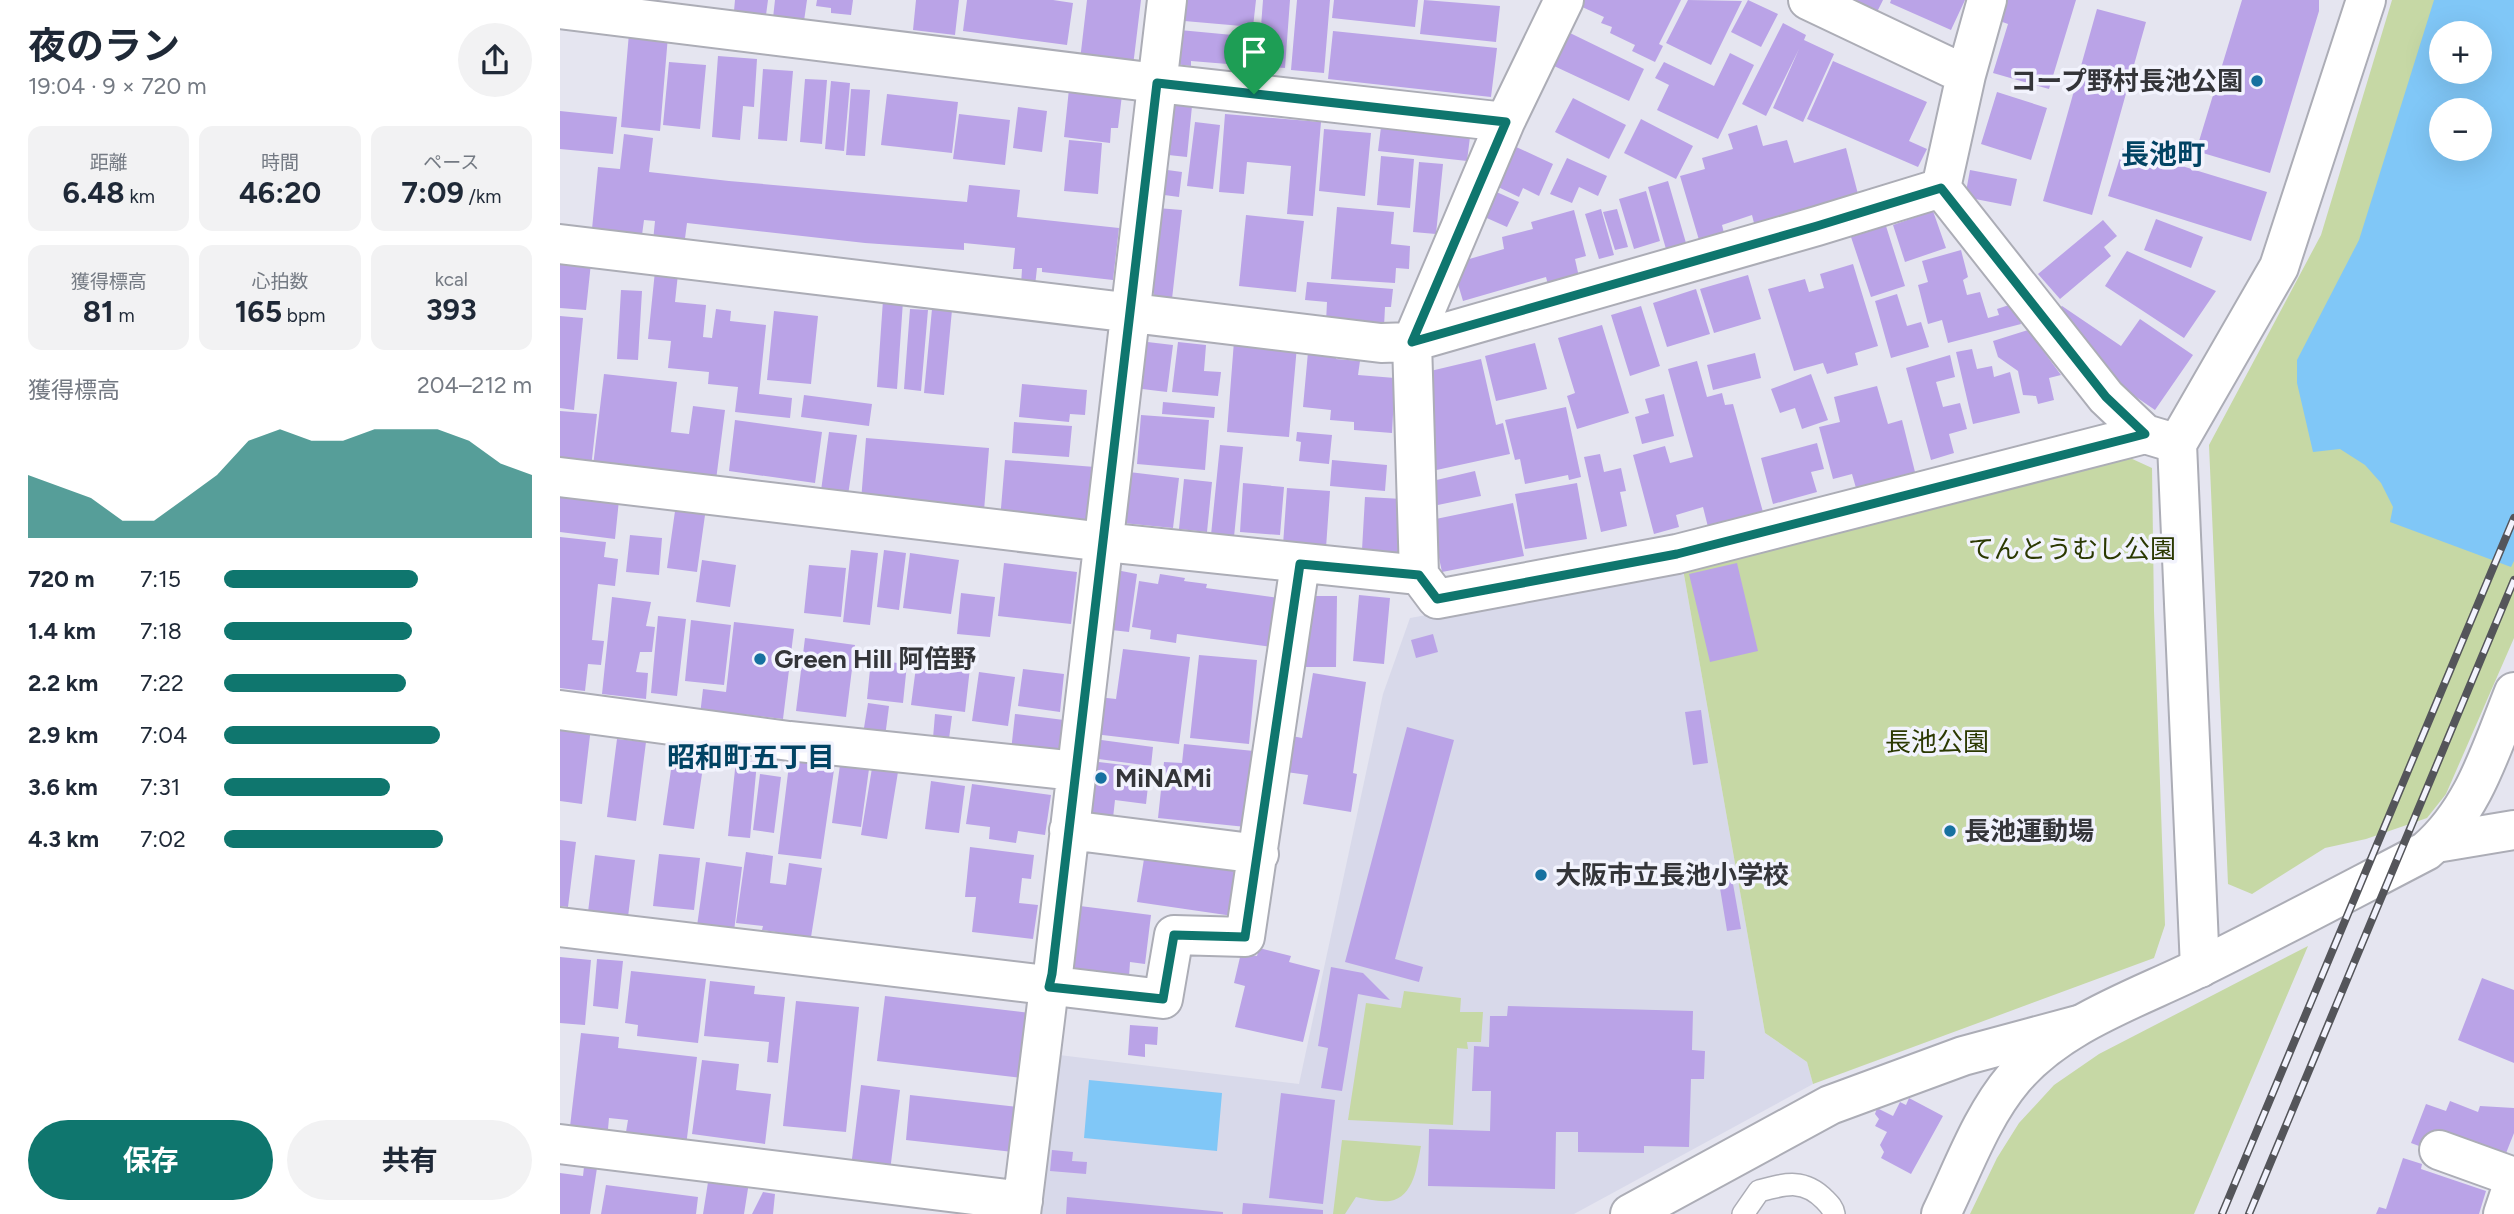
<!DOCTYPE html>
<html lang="ja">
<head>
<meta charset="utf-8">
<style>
  body { margin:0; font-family:Figtree,"Noto Sans JP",sans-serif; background:#f2f2f3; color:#1f2937; height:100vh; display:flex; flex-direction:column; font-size:26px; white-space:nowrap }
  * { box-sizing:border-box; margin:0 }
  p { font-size:23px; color:#747a83 }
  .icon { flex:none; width:38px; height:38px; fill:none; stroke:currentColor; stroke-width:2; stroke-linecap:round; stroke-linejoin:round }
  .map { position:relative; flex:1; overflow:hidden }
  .side { display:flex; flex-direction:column; background:#fff; width:560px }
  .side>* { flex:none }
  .fabs { position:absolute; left:1869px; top:21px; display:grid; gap:14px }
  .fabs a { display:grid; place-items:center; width:63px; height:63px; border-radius:50%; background:#fff; box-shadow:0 7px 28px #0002; font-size:35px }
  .pin { position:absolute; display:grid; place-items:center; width:60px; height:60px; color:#fff; margin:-72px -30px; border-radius:50% 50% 50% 0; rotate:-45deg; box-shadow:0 0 7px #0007 }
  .pin .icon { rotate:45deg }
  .round { display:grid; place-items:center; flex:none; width:74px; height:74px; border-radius:37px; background:#f2f2f3 }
  .headline { display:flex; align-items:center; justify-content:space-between; height:119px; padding:0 28px }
  h1 { font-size:38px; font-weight:700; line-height:52px }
  .metrics { display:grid; grid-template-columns:repeat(3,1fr); gap:10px; height:119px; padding:7px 28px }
  .metrics div { display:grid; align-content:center; border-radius:14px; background:#f2f2f3; text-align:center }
  .metrics b { font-size:30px; font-weight:700 }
  .metrics small { font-size:19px; font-weight:400 }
  .metrics p { font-size:19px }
  .chart { height:196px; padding:14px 28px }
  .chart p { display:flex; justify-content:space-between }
  .chart svg { width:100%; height:126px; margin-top:7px; fill:#0f766e; opacity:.7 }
  .cta { display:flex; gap:14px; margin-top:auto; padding:14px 28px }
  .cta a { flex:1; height:80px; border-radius:42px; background:#0f766e; color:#fff; font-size:28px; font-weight:700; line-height:80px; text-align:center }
  .cta a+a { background:#f2f2f3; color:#1f2937 }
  ul { padding:0 28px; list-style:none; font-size:23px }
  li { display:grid; grid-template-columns:112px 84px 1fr; align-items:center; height:52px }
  li i { height:18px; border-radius:9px; background:#0f766e }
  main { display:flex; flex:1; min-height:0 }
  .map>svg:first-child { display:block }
</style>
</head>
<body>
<main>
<section class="side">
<div class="headline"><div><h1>夜のラン</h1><p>19:04 · 9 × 720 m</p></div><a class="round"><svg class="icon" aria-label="share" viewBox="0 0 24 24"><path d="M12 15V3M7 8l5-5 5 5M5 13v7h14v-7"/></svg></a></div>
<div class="metrics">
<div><p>距離</p><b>6.48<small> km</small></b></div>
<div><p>時間</p><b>46:20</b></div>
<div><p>ペース</p><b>7:09<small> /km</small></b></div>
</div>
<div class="metrics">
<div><p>獲得標高</p><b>81<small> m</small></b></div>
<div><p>心拍数</p><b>165<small> bpm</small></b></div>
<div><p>kcal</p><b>393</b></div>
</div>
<div class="chart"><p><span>獲得標高</span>204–212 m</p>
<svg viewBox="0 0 160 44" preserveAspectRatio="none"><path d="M0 44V22L10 26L20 30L30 38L40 38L50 30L60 22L70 10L80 6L90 10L100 10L110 6L120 6L130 6L140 10L150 18L160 22V44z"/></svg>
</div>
<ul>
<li><b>720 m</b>7:15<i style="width:63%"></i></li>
<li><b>1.4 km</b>7:18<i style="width:61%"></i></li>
<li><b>2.2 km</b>7:22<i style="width:59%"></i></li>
<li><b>2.9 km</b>7:04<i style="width:70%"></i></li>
<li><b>3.6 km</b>7:31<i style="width:54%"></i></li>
<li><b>4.3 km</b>7:02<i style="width:71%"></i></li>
</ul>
<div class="cta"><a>保存</a><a>共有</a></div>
</section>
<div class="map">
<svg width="1954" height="1214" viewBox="0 0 1954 1214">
  <rect width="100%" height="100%" fill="#e5e5f0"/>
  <path fill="#d8d9ea" d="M1123 569 1205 1033 1247 1062 1253 1084 1014 1214H482L499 1055 739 1084 823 694 850 618Z"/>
  <path fill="#c6d8a5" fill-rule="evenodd" d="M1832 0H1954V638L1886 794 1867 818 1806 839 1765 848 1692 894 1668 884 1649 445 1761 235ZM1881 33H1920V72H1881ZM1881 110H1920V149H1881Z
    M1568 457 1592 468 1594 611 1605 925 1594 958 1253 1084 1247 1062 1205 1033 1123 569Z
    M1748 946 1634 1214H1410L1437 1158 1459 1123 1494 1085 1539 1054Z
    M844 991 901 998 900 1012H923L921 1042H907L908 1049 897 1048 893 1125 788 1120 806 1003 841 1008Z
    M782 1140 861 1146C857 1166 854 1197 830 1201 819 1202 806 1199 796 1197L785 1214H773Z"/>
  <path fill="#80c7f7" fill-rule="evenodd" d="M1874 0H1954V561L1951 567 1830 522 1833 507 1821 483 1805 465 1780 449 1753 452 1737 383V360L1799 240ZM1881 33H1920V72H1881ZM1881 110H1920V149H1881Z
    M529 1080 662 1093 657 1151 524 1138Z"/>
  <path fill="#baa3e7" d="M175 0H208L206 15 174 11Z
    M215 0H247L244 21 213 18Z
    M257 0H293L291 15 271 13V8L256 6Z
    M356 0H399L395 35 353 30Z
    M407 0H493L513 3 507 45 403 31Z
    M527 0H581L573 66 520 60Z
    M615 0H696L693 27 613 20Z
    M703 0H730L725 68 698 66Z
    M737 0H770L764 73 731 70Z
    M774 0H858L855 27 772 18Z
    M864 0 940 6 936 42 860 34Z
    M1023 0H1121L1099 44 1103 46 1095 62 1072 51 1075 45 1050 33 1052 27 1041 23 1044 17 1020 6Z
    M1128 0 1182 1 1151 65 1106 43Z
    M1188 0 1218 14 1201 47 1171 32Z
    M1297 0H1323L1316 14 1295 3Z
    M1331 0H1405L1391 30 1330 3Z
    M1443 0H1516L1489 89 1433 73 1448 24 1437 20Z
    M1682 0H1759V11L1710 173 1636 151Z
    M1537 9 1586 22 1532 215 1483 201Z
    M1223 23 1246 35 1244 40 1274 54 1243 122 1213 108 1239 49 1206 116 1182 104Z
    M609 29 694 37 692 66 631 61V66L606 63Z
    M773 31 937 48 931 97 768 79Z
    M69 33 108 36 100 131 61 127Z
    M1010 33 1084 69 1069 101 994 66Z
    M1170 53 1194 65 1158 139 1097 110 1109 85 1095 78 1104 62 1154 86Z
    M158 56 197 59 194 107 183 106 180 140 152 137Z
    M1273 61 1367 102 1349 141 1367 149 1358 167 1247 119Z
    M109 62 146 65 140 129 103 125Z
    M203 69 233 71 227 141 198 139Z
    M245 79 267 80 262 144 240 142Z
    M271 81 290 83 284 151 265 149Z
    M291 89 310 90 305 156 286 155Z
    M509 89 562 95 558 128H551L550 143 504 137Z
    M1437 92 1487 108 1471 160 1421 144Z
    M327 94 398 102 392 153 321 145Z
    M1013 98 1066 125 1049 159 995 132Z
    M604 103 632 106 627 157 599 154Z
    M458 107 487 111 482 152 453 148Z
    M0 111 57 117 53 154 0 149Z
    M399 114 450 120 445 165 393 159Z
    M665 114 761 122 753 216 727 214 731 166 687 162 684 194 659 192Z
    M1081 119 1133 146 1116 179 1064 153Z
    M635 122 660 125 653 189 627 186Z
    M1197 125 1203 146 1227 140 1234 163 1286 148 1298 194 1246 208 1247 212 1195 227 1192 215 1162 225 1164 233 1139 240 1120 176 1145 169 1142 158 1173 149 1168 134Z
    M821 127 910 137 907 161 818 151Z
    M764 129 811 133 805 196 759 191Z
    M64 134 93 138 89 172 169 181 407 202 409 185 460 190 457 217 559 228 553 280 482 272V268H477L475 286 461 285 462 269H453L455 248 404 243V250L305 243 127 223 124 246 93 241 95 221 84 220 82 235 32 229 38 167 60 169Z
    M509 140 542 143 538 194 504 191Z
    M954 146 993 164 979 196 963 188 959 197 936 186Z
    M1563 148 1707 192 1691 241 1548 196Z
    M821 156 854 159 850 208 817 205Z
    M1007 158 1047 176 1038 196 1019 187 1012 203 990 194Z
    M859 162 883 164 876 234 853 232Z
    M600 169 622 172 619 197 597 194Z
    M1410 170 1457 179 1451 206 1405 197Z
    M1108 181 1126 243 1106 249 1088 187Z
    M932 190 959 202 947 227 920 215Z
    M1086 191 1100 241 1074 249 1059 199Z
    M777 207 834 212 831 244 850 246 849 269 836 268 835 283 771 279Z
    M597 208 622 210 612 299 595 297 590 283Z
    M1041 209 1054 255 1039 259 1025 214Z
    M1057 209 1068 247 1055 250 1043 212Z
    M1014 210 1026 256 1015 259 1019 277 988 285 986 277 903 301 892 264 944 249 942 237 973 229 971 222Z
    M1373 211 1386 248 1345 262 1333 225Z
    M686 215 744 221 736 292 679 286Z
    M1596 219 1643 237 1631 268 1584 250Z
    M1543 220 1557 236 1544 247 1551 256 1500 299 1478 274Z
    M1326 226 1345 286 1311 297 1291 237Z
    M1401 250 1408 277 1403 280 1407 295 1420 292 1428 318 1439 315 1437 309 1455 303 1461 324 1388 343 1382 320 1368 324 1358 285 1368 282 1362 261Z
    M1567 251 1656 291 1624 338 1545 286Z
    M0 260 31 263 26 310 0 308Z
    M1293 264 1318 346 1295 353 1298 365 1267 374 1263 363 1234 371 1208 289 1245 279 1249 292 1264 288 1260 274Z
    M95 271 118 274 115 302 146 305 143 337 152 338 156 309 171 311 170 321 206 325 199 394 232 398 230 418 175 412 178 387 148 384 149 372 108 368 111 341 88 339Z
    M1188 275 1201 319 1154 333 1140 289Z
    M747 282 833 289 831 307H825L824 327 766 322 767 302 745 300Z
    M1136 289 1150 334 1107 347 1093 303Z
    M61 290 82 291 78 360 57 359Z
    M1337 294 1347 326 1361 322 1369 347 1331 358 1315 301Z
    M323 300 343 301 337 389 317 387Z
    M1081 306 1100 366 1070 376 1051 315Z
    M1502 306 1561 346 1580 319 1633 355 1595 410 1544 375 1494 312Z
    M350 309 368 310 361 391 344 389Z
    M372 309 392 310 384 395 364 393Z
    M214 311 258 316 251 384 207 380Z
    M0 316 23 318 14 410 0 408Z
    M1042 325 1069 413 1017 429 1007 396 1015 393 998 338Z
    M1468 330 1501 375 1489 378 1494 400 1478 404 1476 396 1463 395 1458 371 1438 357 1433 341Z
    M579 341 613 345 607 392 574 388Z
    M674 341 737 346 729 437 667 432Z
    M618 342 646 345 644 371 661 372 658 396 612 392Z
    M975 343 987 389 936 401 925 356Z
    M1412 349 1417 369 1432 366 1434 377 1450 372 1460 413 1413 424 1396 352Z
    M748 352 776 354V359L800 361 798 375 835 378 832 433 794 430V422L770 420 771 410 743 407Z
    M1195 353 1201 378 1153 390 1147 365Z
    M1390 355 1395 377 1376 382 1383 407 1400 403 1407 429 1389 434 1394 453 1371 460 1346 368Z
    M921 359 936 425 943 423 950 454 872 471 862 373Z
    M1137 361 1147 397 1162 393 1165 405 1173 404 1203 512 1148 527 1143 507 1116 515 1119 527 1094 534 1073 455 1105 446 1110 463 1133 457 1108 369Z
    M44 374 117 382 111 432 129 434 133 406 165 410 156 480 33 466Z
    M1251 374 1268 420 1242 429 1235 408 1220 413 1211 389Z
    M462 384 527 390 525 415 510 414 509 422 459 417Z
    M1317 386 1328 424 1342 420 1357 480 1298 495 1292 474 1273 479 1259 427 1280 422 1274 397Z
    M1104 394 1114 436 1082 444 1075 417 1089 413 1085 399Z
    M244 395 312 404 309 426 241 417Z
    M603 402 655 407 654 418 602 414Z
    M1006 407 1021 477 1009 480 1008 475 965 484 960 459 955 460 945 420Z
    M0 411 37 414 31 468 0 463Z
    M581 415 649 420 645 470 577 464Z
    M175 420 262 432 255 483 169 471Z
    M454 422 512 426 509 457 452 453Z
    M269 432 297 435 287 502 260 498Z
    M737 432 772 435 769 464 739 461 741 442 736 441Z
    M306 438 429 448 424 511 301 501Z
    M1257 443 1264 469 1251 472 1257 492 1213 504 1201 458Z
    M660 445 683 447 674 537 651 535Z
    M1040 454 1044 472 1061 468 1066 491 1060 492 1067 526 1041 532 1024 457Z
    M445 460 535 467 531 520 520 526 440 520Z
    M772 460 827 465 825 491 770 486Z
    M915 471 921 496 873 506 868 482Z
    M569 472 619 478 613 528 563 523Z
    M624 479 652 482 647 532 619 529Z
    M683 483 724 487 720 535 680 532Z
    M1017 483 1027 539 965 549 955 494Z
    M727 488 770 491 766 548 723 545Z
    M0 493 59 500 55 539 0 532Z
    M805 497 843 499 839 553 802 550Z
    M953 503 964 556 882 572 871 520Z
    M116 504 146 508 137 572 107 568Z
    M70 535 102 538 99 575 66 572Z
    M0 537 46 542 44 557 58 559 55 586 38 584 32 640 44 641 41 665 28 664 25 691 0 688Z
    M291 550 318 553 310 625 283 622Z
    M324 550 346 553 339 610 317 607Z
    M350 553 399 560 391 614 343 608Z
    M142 560 176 565 170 607 136 602Z
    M444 563 517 572 511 624 438 616Z
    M1177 563 1198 651 1150 662 1129 574Z
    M249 565 286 568 281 617 244 613Z
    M551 569 577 574 569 632 543 629Z
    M600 574 625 578 624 581 647 584 646 588 719 598 712 647 617 634 616 643 590 639 591 630 572 627 579 581 598 584Z
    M401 593 435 597 430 637 397 634Z
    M799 595 830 598 824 664 793 661Z
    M745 596H777L776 667H743Z
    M52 597 91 602 86 626 95 627 92 652H80L76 672 88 673 86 699 42 694Z
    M98 616 126 619 117 696 91 693Z
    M131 620 171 625 164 685 125 681Z
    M174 622 234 629 223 719 173 713 172 719 140 715 143 689 166 692Z
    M873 634 878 652 856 658 851 640Z
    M245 638 295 645 286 717 236 711Z
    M563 649 630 657 619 744 534 734 538 697 556 699Z
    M358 652 411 659 405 712 351 705Z
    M639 655 697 660 689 744 630 738Z
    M311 660 347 664 343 703 307 699Z
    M463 669 504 674 500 712 458 706Z
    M419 672 455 677 448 726 412 721Z
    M753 673 806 682 793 773 797 774 791 812 743 804 748 775 726 772 732 736 742 738Z
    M308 703 329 706 325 737 303 734Z
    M1141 710 1148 763 1133 765 1125 712Z
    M375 714 392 716 389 739 373 738Z
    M455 714 504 720 500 757 451 751Z
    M0 724 31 727 22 804 0 801Z
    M847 727 894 740 835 959 863 967 859 982 785 962Z
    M57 739 86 742 76 821 47 817Z
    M534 739 593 747 591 766 531 758Z
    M624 744 694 751 686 827 598 818 604 762 622 763Z
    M114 749 145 753 134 829 103 825Z
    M230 757 275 763 261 859 218 854Z
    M176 760 197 762 190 838 168 836Z
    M530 761 590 768 586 804 555 800 552 827 524 814Z
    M280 765 309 769 301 827 272 823Z
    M312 768 338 772 327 839 301 835Z
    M200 774 221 777 214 833 193 830Z
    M371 781 405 786 399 833 365 829Z
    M412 784 491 795 485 835 458 831 456 843 429 839 430 827 406 824Z
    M0 840 16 842 8 907 0 906Z
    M410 847 474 855 471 879 462 878 459 903 478 905 473 939 412 932 416 897H405Z
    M186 852 213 856 210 883 226 885 229 863 262 868 251 937 202 930 203 926 176 923Z
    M99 854 140 858 134 910 93 906Z
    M35 855 75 860 68 917 28 912Z
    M584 859 680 872 673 916 577 902Z
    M146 862 182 867 174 931 137 926Z
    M1170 867 1181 929 1167 931 1157 870Z
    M520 906 591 915 585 964 570 962 569 977 513 970Z
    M699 948 731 956 729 962 760 970 743 1042 675 1027 685 986 674 983 681 953 697 956Z
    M0 957 31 960 25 1025 0 1023Z
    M37 959 63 961 58 1009 33 1006Z
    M771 967 803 973 830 1000 798 994 782 1091 761 1088 768 1048 758 1046Z
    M71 971 146 979 138 1043 77 1036 78 1025 65 1023Z
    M1922 978 1954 990V1063L1898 1040Z
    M150 981 195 986 194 994 225 997 218 1063 207 1062 209 1042 144 1036Z
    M325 996 470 1013 462 1078 317 1061Z
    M236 1001 299 1007 286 1132 223 1126Z
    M948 1006 1133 1011 1132 1050 1145 1051 1144 1079H1131L1129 1147 1084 1146V1153L1018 1152V1132H996L995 1189 868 1186 869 1129 930 1131 931 1091H912L914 1046 929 1047 930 1016H947Z
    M570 1025 598 1027 597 1045 585 1044V1057L568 1055Z
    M21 1033 59 1037 58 1048 137 1057 126 1146 65 1138 68 1120 49 1118 47 1140 9 1135Z
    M142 1060 179 1064 176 1090 211 1094 205 1144 132 1134Z
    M301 1085 340 1090 330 1171 291 1167Z
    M721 1093 775 1100 763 1204 709 1198Z
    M350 1095 458 1107 453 1152 346 1140Z
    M1349 1098 1383 1116 1351 1174 1321 1158 1324 1152 1320 1145 1327 1132 1315 1126 1319 1119 1315 1114 1317 1108 1333 1116 1340 1102 1346 1105Z
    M1890 1101 1918 1112 1920 1106 1954 1108V1133L1939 1171 1878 1129 1870 1150 1851 1143 1866 1104 1886 1111Z
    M492 1150 513 1152 512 1161 527 1162 526 1174 490 1171Z
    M1843 1158 1862 1164 1861 1169 1926 1191 1919 1214H1816L1819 1207 1826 1209Z
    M24 1167 37 1168 30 1214H0V1173L23 1176Z
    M149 1176 189 1182 184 1214H143Z
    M46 1185 138 1197 136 1214H41Z
    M203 1192 215 1194 213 1214H192Z
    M507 1197 663 1212V1214H506Z
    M683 1203 763 1210V1214H682Z"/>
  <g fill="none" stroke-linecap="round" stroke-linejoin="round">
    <defs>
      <path id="service" d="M1183 1214 1199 1191C1225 1184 1244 1178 1265 1200 1270 1205 1273 1208 1274 1214"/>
      <path id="minor" d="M1004 0 945 122 852 342 859 575 877 599 1117 554 1585 434
        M1248 0 1406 75
        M0 9 597 83 945 122
        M1381 188 1546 397 1585 434 1605 440
        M1381 188 1406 75 1427 0
        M0 244 821 343 852 342 1257 226 1381 188
        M0 477 544 542 859 575
        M0 710 229 741 516 771
        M509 830 699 854
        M1876 843 1954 830
        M0 927 603 999 614 935 685 937 740 564
        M1640 968 1617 444 1719 267 1806 0
        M0 1144 463 1201
        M1879 1150 1954 1177
        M461 1214 489 987 493 974 607 0
        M1070 1214 1270 1105 1403 1056 1518 1025
        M1943 1214 1954 1181"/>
      <path id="tertiary" d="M1381 1214C1403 1169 1421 1117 1454 1078 1501 1023 1576 999 1639 968 1716 930 1791 890 1866 851 1914 810 1931 749 1954 692"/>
    </defs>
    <use href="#service" stroke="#acadb6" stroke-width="24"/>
    <use href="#minor" stroke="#acadb6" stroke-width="42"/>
    <use href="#tertiary" stroke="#acadb6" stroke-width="42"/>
    <use href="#service" stroke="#fff" stroke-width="21"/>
    <use href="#minor" stroke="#fff" stroke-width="38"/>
    <use href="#tertiary" stroke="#fff" stroke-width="38"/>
    <defs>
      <path id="rail" d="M1662 1214 1954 518
        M1689 1214 1954 580"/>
    </defs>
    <use href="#rail" stroke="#54555a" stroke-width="8"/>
    <use href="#rail" stroke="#f2f3fd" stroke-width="5" stroke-dasharray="16" stroke-linecap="butt"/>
  </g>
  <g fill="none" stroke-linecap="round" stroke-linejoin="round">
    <defs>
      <path id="route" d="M597 83 946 122 852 342 1257 226 1381 188 1546 397 1585 434 1117 554 877 599 859 575 740 564 685 937 614 935 603 999 489 987 492 974Z"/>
    </defs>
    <use href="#route" stroke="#fff" stroke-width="14"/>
    <use href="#route" stroke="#0f766e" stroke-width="9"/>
  </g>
  <g fill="#1671a0" stroke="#f2f3fd" stroke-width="2.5">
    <circle cx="1697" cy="81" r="7"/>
    <circle cx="200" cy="659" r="7"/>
    <circle cx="541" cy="778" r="7"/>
    <circle cx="1390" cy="831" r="7"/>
    <circle cx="981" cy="875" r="7"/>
  </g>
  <g text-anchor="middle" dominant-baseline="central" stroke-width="7" stroke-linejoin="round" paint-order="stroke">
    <g font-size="26" font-weight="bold" fill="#343539" stroke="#f2f3fd" text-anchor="start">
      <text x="1683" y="81" text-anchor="end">コープ野村長池公園</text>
      <text x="214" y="659">Green Hill 阿倍野</text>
      <text x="555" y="778">MiNAMi</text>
      <text x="1404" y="831">長池運動場</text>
      <text x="995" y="875">大阪市立長池小学校</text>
    </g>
    <g font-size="26" fill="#2b3902" stroke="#f2f3fd">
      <text x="1512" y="549">てんとうむし公園</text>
      <text x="1377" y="742">長池公園</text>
    </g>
    <g font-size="28" font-weight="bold" fill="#014363" stroke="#f2f3fd">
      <text x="1603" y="154">長池町</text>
      <text x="191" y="757">昭和町五丁目</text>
    </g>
  </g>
</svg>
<div class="fabs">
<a>+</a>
<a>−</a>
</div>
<div class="pin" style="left:694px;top:94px;background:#1e9e55"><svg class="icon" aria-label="arrive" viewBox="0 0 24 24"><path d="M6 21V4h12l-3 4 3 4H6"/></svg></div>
</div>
</main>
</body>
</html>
